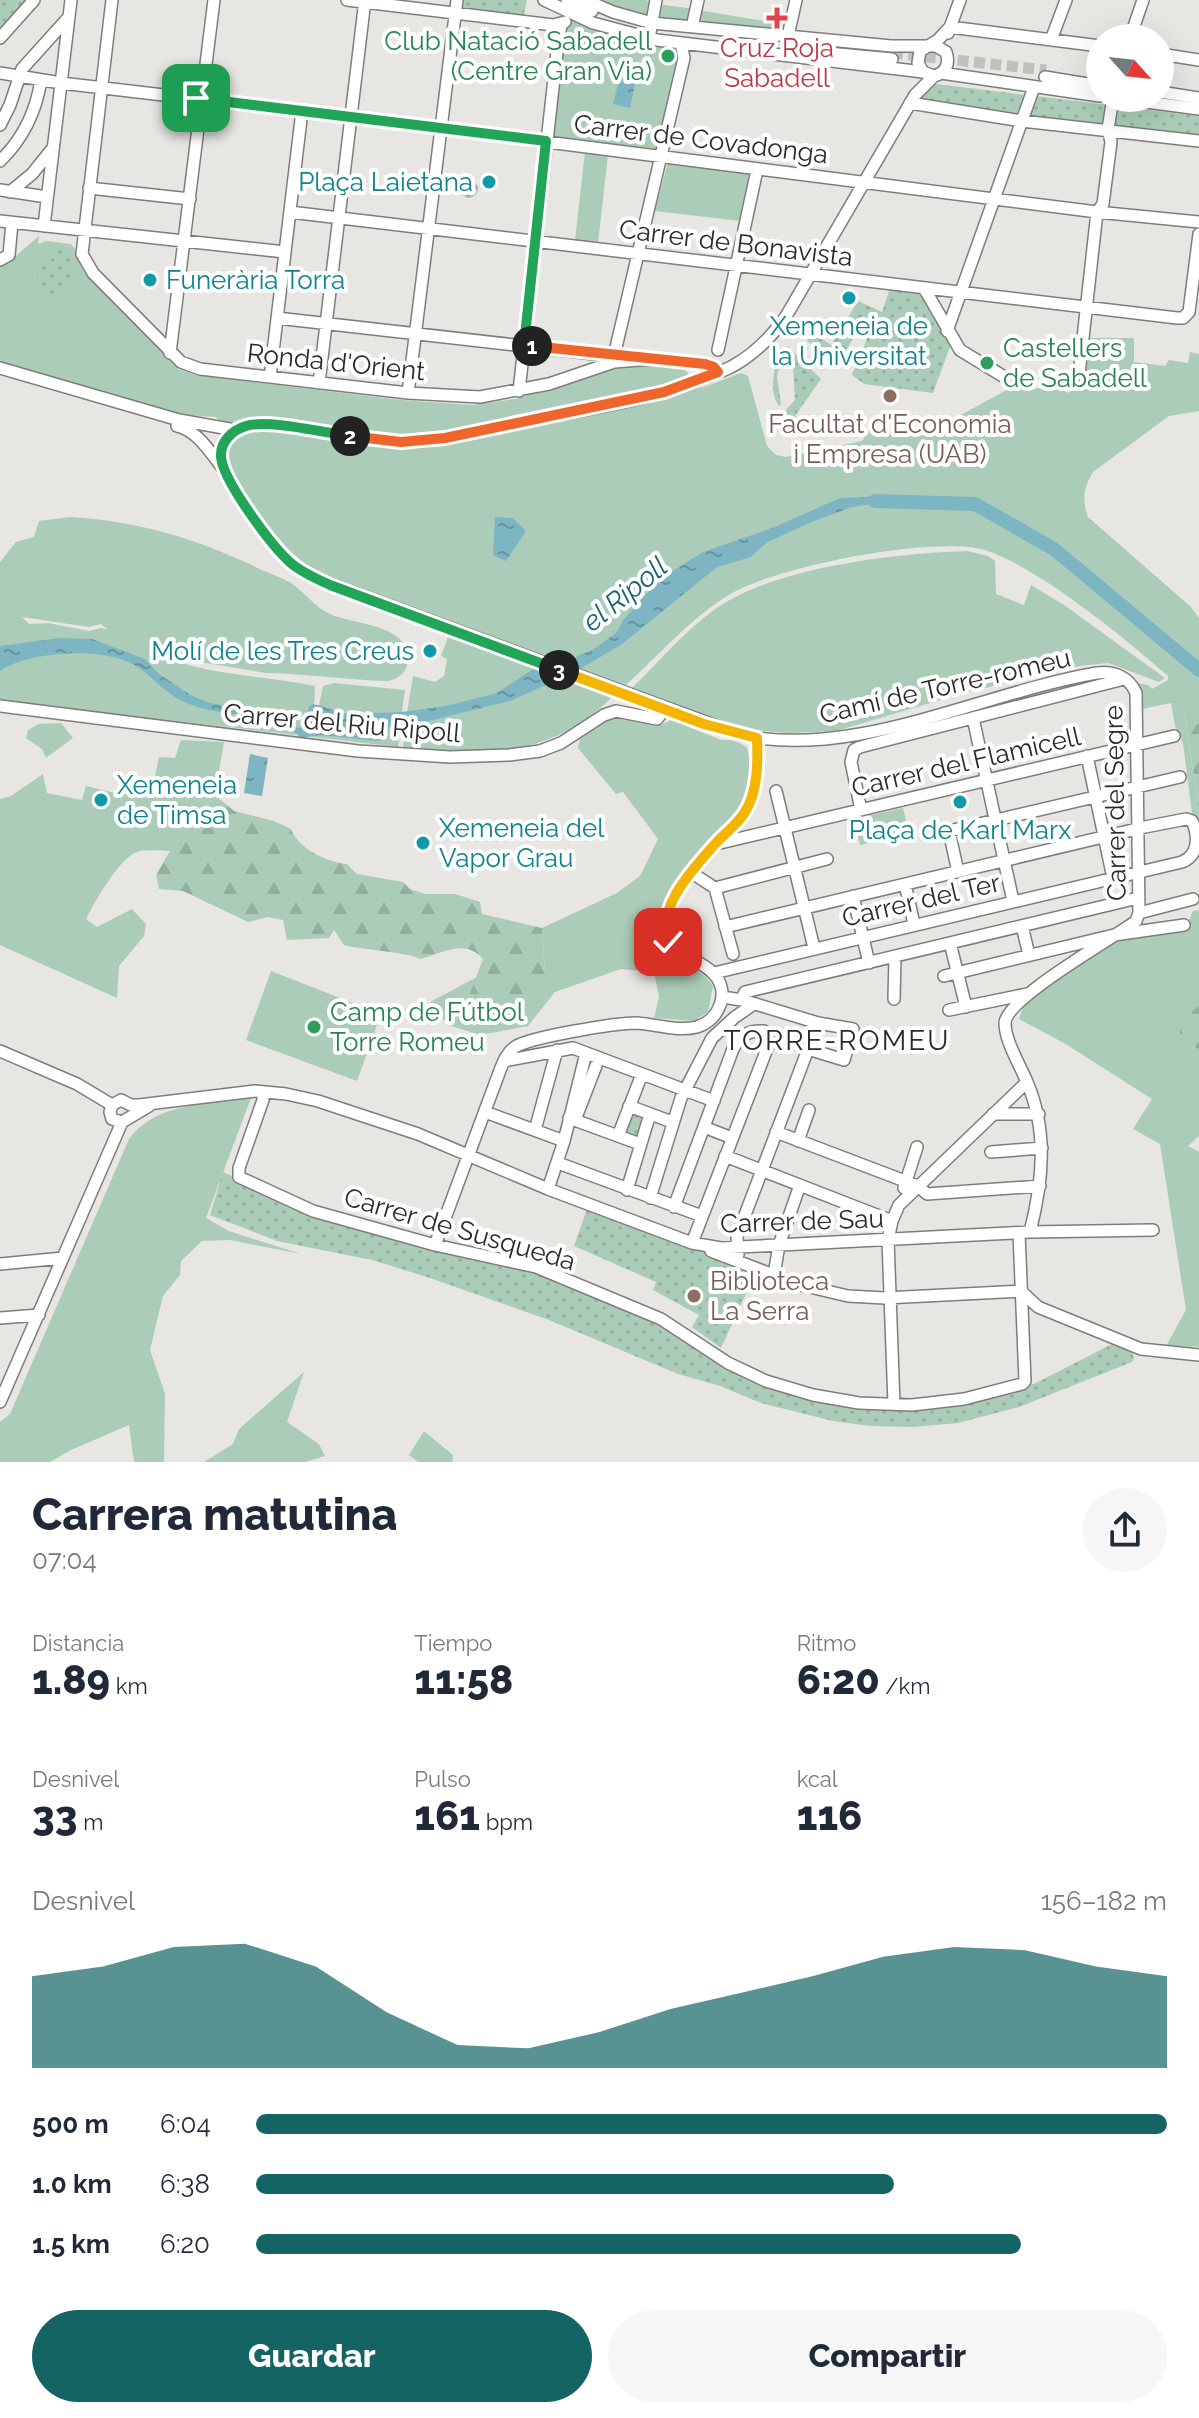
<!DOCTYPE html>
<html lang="es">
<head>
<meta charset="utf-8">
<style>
  body { margin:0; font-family:Raleway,sans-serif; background:#f6f6f7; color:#1f2937; height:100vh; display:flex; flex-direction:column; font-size:30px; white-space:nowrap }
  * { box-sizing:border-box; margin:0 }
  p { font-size:26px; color:#747a83 }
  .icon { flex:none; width:44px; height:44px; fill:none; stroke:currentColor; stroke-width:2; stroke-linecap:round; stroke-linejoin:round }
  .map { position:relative; height:1462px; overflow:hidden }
  .side { display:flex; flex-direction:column; background:#fff; flex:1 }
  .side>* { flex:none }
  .needle { width:52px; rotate:117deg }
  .controls { position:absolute; left:1086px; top:24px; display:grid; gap:16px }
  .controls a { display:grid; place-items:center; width:88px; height:88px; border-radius:50%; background:#fff; box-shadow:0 8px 32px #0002; font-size:40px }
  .pin { position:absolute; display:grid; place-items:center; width:68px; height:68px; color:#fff; margin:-34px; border-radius:16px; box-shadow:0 4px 12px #0006 }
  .km { position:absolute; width:40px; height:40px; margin:-20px; border-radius:50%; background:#222; color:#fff; font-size:22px; line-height:40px; text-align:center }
  .round { display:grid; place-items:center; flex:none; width:84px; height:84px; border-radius:42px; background:#f6f6f7 }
  .head { display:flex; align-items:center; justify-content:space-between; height:136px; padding:0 32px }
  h1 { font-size:44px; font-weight:800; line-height:60px }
  .metrics { display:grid; grid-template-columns:repeat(3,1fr); gap:12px; height:136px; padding:8px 32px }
  .metrics div { display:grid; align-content:center }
  .metrics b { font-size:40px; font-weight:800 }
  .metrics small { font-size:22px; font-weight:400 }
  .metrics p { font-size:22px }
  .chart { height:224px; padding:16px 32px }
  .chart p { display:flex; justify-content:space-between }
  .chart svg { width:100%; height:144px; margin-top:8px; fill:#146464; opacity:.7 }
  .cta { display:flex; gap:16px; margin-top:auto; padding:16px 32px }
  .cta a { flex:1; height:92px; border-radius:48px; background:#146464; color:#fff; font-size:32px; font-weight:800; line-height:92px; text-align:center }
  .cta a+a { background:#f6f6f7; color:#1f2937 }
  ul { padding:0 32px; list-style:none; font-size:26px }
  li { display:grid; grid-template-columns:128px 96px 1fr; align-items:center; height:60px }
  li i { height:20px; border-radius:10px; background:#146464 }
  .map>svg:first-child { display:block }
</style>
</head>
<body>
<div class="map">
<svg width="1199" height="1462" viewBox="0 0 1199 1462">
  <defs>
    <pattern id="forest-firs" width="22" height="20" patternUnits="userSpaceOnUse" patternTransform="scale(2)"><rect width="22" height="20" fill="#aaccb9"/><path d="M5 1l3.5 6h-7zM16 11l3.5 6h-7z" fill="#92af9f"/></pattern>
    <pattern id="park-dots" width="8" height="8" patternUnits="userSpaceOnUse" patternTransform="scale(2)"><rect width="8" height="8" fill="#aaccb9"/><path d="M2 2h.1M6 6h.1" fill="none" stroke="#92af9f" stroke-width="1.8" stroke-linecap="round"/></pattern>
    <pattern id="water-ripples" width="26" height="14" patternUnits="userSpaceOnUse" patternTransform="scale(2)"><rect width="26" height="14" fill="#7db5c3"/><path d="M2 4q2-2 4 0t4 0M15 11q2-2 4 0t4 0" fill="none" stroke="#67939e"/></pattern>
  </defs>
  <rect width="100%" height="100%" fill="#e7e6e2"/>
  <path fill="#aaccb9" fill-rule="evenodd" d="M590 0H645L652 2 650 19Z
    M656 4 695 9 691 27 653 22Z
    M698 10 789 25 788 36 694 26Z
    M581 18 669 42 668 47 676 51 678 60 657 149 553 137 566 23Z
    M585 152 608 155 598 243 575 240Z
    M668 162 751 172 740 221 655 211Z
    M39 236 38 244 46 241 71 244 75 249 82 269 90 279 178 369 195 375 401 400 472 405 515 399 618 367 636 365 684 369 702 388 741 373 748 376 767 446 776 455 786 457 862 441 869 430 885 428 887 431 935 429 1014 386 1028 390 1058 385 1067 393C1089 384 1087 360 1090 338H1134V362L1165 366 1169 360 1188 363 1190 352 1199 354V411L1169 416 1093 472C1083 488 1082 500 1088 517L1191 607 1199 618V725L1184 711 1199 809V826L1192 813 1183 743 1175 726 1171 703 1142 709V694L1137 683 1148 685 1152 689 1168 680V676C1123 637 1043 571 988 551 937 534 772 567 727 596 689 620 659 655 626 685L535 654 316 571C286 553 239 498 229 464 227 456 230 448 232 439L216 417 183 415 0 361V266L10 261Z
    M70 517C140 521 201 540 264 571 273 575 283 578 291 583 305 592 314 607 330 614 352 625 409 623 408 660 407 672 399 678 389 681 348 680 307 674 266 673L163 656C204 675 269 676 315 686L314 708 319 705 323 686 334 683 405 690 402 711 407 713 413 676 435 682 444 676 447 659 441 656 448 637 613 696C553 758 483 756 403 747L405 726 402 725 398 747 0 700V562L16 542 34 537 39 521ZM22 617 89 627 101 624 108 630 101 628 89 631 48 623 29 624Z
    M968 551 988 556 995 561 996 594 1024 605 1031 585 1064 605 1165 678 1159 682 1108 663 1079 666 964 693 836 731 788 733 743 729 632 688C662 659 692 622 728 601 789 566 898 553 968 551Z
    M619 716 660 725 672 720 721 740C731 739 740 742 747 748 752 767 751 791 740 808 722 838 645 904 659 940 669 966 701 964 713 986L708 1012 694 1021 654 1018 659 997 654 972 621 969 555 992 528 1026 480 1035 448 1025 430 1002 477 977 468 999 545 975 542 928 617 893 640 876 658 839 623 792 616 794 578 748 580 739 606 720Z
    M61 723 73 738 46 758 42 749 26 738 28 730 39 724Z
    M181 740 224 742 215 795 170 851C160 851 147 849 137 852 120 857 94 903 86 919L97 927 132 909 146 924 144 936 119 966 117 998 0 945V799L11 796 43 774 47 793 82 800 86 786 124 795 131 780 153 786 159 757 175 758Z
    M903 808 909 834 860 845 854 819Z
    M1199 910V1006L1180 1020V1034L1192 1047 1199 1049V1136L1188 1146 1199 1152V1347L1166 1346 1186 1310 1160 1144 1133 1129 1152 1099 1064 1043 1019 1019 1025 1002 1037 992 1119 937 1180 928 1189 920 1193 911Z
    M271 971 381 1014 357 1081 246 1040Z
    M251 1098 206 1218 229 1231 301 1254 230 1240 202 1241 181 1261 180 1275 163 1296 150 1350 165 1394 164 1462H134L129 1425 71 1450 50 1462H0V1422L10 1414 129 1139C156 1102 210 1104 251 1098Z
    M304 1372 287 1422 319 1444 325 1456 305 1462H204L233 1444 239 1429Z
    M424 1431 453 1455 452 1462H418L409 1455Z"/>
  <path fill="url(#forest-firs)" d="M1184 710 1199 725V809Z
    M215 795 234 811 274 821 291 829C299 849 326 862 347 864L357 874 403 882 410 889 425 894H455L480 902 482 914 542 928 545 975 531 1013 478 1016 468 999 483 959C465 938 443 953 420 959 407 952 363 950 344 945L334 930 329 938 287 940 283 920 267 917 248 922 183 891 159 889 156 875 170 851Z
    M1199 1006V1049L1192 1047 1180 1034V1019Z"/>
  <path fill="url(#park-dots)" d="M0 0H31L0 35Z
    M460 0H527L523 18 464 12 460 5Z
    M936 84 1199 116V136L919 102 921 91Z
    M460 189a9 9 0 1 1 18 0a9 9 0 1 1-18 0Z
    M62 247 73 249 72 265 76 276 65 294 55 300C20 268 44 275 62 247Z
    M890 288 919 292 951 344 933 393 864 384 852 375 869 334 865 331 866 328 858 326 840 366 807 341 814 333 831 345 858 301 882 312Z
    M788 346 821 379 795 416 802 422 805 419 808 421 800 430 789 429 782 420V414L795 400 793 368 786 358H782L777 376 781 404 779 406C768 391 775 370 778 352Z
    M632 1113 644 1118 637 1138 624 1133Z
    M223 1172 310 1210 522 1266 632 1311 767 1386 795 1397 836 1404 911 1408 1003 1392 1036 1383 1114 1343 1131 1350 1134 1358 1132 1362 1019 1407 958 1423 913 1427 870 1426 833 1421 761 1403 720 1386 678 1374 549 1320 430 1278 372 1260 277 1241 210 1215Z
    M588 1206 738 1266 754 1283 750 1285 721 1348 692 1327 699 1315 653 1290 656 1282 574 1246Z"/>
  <path fill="url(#water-ripples)" d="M620 76 636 80 630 108 613 104Z
    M870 497 894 501 852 507 809 523 766 543 751 557 717 567 621 645 569 675 510 701 412 725 348 731 349 733 370 737 393 735 377 741 321 735 299 738 298 734C286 730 277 723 264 719 240 713 216 714 192 705 170 698 159 683 142 670 112 645 30 650 0 671V646L59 638 92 639 145 659 159 674 192 696 210 703 267 713 299 728 304 725 309 706 313 704 347 714 402 712 446 706 497 693 536 667 575 657 594 649 616 633 624 619 660 579 703 552 770 529 840 498Z
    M495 517 513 518 526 531 506 561 493 555Z
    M250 754 268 758 262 796 244 793Z"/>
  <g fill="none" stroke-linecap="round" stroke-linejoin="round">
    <path stroke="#7db5c3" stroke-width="14" d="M875 501 975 504 1054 549 1199 670"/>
    <path stroke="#c1c0bd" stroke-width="11" stroke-dasharray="11 5.5" stroke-linecap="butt" d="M892 53 1046 70"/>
    <defs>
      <path id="minor" d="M112 0 82 254 93 273 181 362 200 369 408 393 480 397 549 384 614 362 652 359
        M347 0 553 25 565 22
        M544 0 593 23 657 40 923 72 934 76C946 73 950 64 946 52L936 46H891L652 23 613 12 585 0
        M567 0 592 11
        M692 27 698 0
        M950 27 1100 46
        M948 33 960 0
        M788 36 796 0
        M0 38 34 0
        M649 38 656 0
        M1130 38 1143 0
        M1051 40 1066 0
        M796 50 892 59
        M1160 54 1199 60
        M923 72 918 63 920 51 938 40 950 27
        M0 73 61 83 351 117 1097 212 1199 222
        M941 73 1100 96
        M1045 77 1100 86
        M1160 92 1199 98
        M1116 98 1199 109
        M910 103 1022 121 1199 141
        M0 125 10 105 22 69 68 18
        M0 161C24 138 36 112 41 80
        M89 188 190 199
        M0 190 47 197
        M10 192 32 174 53 148
        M290 212 1177 318H1183L1189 312 1199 234
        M0 221 285 252
        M44 226 71 0
        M0 260 9 255 12 223
        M924 288 960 350 1006 378
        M277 318 621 357
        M947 331 1034 87
        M718 350 757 170
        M170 353 214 0
        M614 356 684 58 681 43
        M646 359 705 364 718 372
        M0 368 179 420 235 430
        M1079 374 1097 212 1103 204 1111 142 1108 129 1113 98
        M270 377 302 111
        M319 383 365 0
        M519 391 559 34 562 23
        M408 393 457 0
        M177 426C198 431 209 451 222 467
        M0 706 358 751 450 757 509 755 540 751 561 743 604 715 616 711 657 719 665 709
        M973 718 1013 901
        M1087 756 1113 878
        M776 791 814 948
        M861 810 851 762 854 750 860 747 1124 679
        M716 844 1174 736
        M958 872 949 831 1180 777
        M692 873 715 888 827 859
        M905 884 914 924
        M715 888 733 954
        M853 896 869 963
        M1139 913 1193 899
        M1022 926 1029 955
        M950 943 966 1007
        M714 973 1182 862C1199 855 1199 836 1192 821L1186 819 1145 827 725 927
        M944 976 1114 935 1184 925
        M723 997 741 1000 745 992 1138 898
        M894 999 895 957
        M749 1002 818 1023 853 1029 844 1060 811 1050 806 1052
        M949 1010 1027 994
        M0 1051 77 1084 112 1105
        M504 1061 573 1048 714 1101
        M1027 1082C1048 1131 1043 1181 1030 1232
        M263 1092V1100L239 1168V1177L313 1211 435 1245 536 1267 661 1319 728 1363 766 1381 813 1395 859 1403 912 1405 964 1399 1022 1384 1025 1381 1019 1233
        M112 1105 121 1100 131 1105H139L255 1091 286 1094 318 1101 418 1134 548 1189 692 1243 721 1248 1030 1232 1153 1230
        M112 1105 110 1112 112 1119 122 1122
        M629 1106 672 1122
        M485 1112 564 1141
        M993 1114H1039
        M569 1118 640 1144
        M575 1120 599 1058
        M122 1122 149 1106
        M704 1127 732 1138
        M535 1130 557 1050
        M776 1132 918 1186 927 1194 1040 1186
        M618 1136 642 1074
        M798 1141 809 1110
        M991 1152 1042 1148
        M725 1156 892 1221
        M558 1163 702 1216
        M904 1188 917 1147
        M548 1189 564 1141 586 1053
        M627 1190 650 1114
        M650 1198 681 1098 712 1038 735 1017 754 1004
        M674 1207 733 1049C741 1035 748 1030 764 1031L770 1041 692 1243
        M435 1245 499 1073C503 1063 506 1053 515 1047 530 1037 616 1023 636 1023 655 1024 678 1032 697 1027 720 1020 731 991 713 973 700 960 680 955 668 942 656 907 693 869 715 845 725 834 737 825 745 812 758 791 758 762 757 738
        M711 1251 797 1284 848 1296 885 1298 1021 1291
        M738 1255 737 1236 818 1023
        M0 1264 63 1258
        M774 1275 779 1245 800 1185
        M1021 1291 1038 1307 1141 1349 1199 1355
        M0 1318 39 1315
        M0 1402 122 1122
        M894 1404 888 1240 892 1221 899 1205 1027 1082C1020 1065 1005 1041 1005 1023 1006 998 1114 938 1136 921L1139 913 1136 693C1129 677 1114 671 1097 673 984 692 855 760 741 735L312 577C303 572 294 567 287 559 269 542 219 476 220 453 221 443 229 433 238 429 265 415 363 441 400 442 437 443 472 431 508 424 582 410 662 400 731 367 752 356 771 337 785 318L915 95 934 76"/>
    </defs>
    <use href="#minor" stroke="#7e7d79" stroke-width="14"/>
    <use href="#minor" stroke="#fff" stroke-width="11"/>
  </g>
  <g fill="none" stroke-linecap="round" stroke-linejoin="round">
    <defs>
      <path id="split-1" d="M196 98 546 141 524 345 532 346"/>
      <path id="split-2" d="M350 436 401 442 445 438 664 392 718 372 714 367 705 364 532 346"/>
      <path id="split-3" d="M350 436C324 433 269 419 246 426 232 430 220 442 221 457 223 481 273 548 292 564 303 573 317 579 330 585L559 670"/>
      <path id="split-4" d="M559 670 704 724 757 738C758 762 758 791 745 812 737 825 725 833 715 844 693 869 656 907 668 942"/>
    </defs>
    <use href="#split-1" stroke="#fff" stroke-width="16"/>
    <use href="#split-2" stroke="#fff" stroke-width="16"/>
    <use href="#split-3" stroke="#fff" stroke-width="16"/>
    <use href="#split-4" stroke="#fff" stroke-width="16"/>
    <use href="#split-1" stroke="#22a559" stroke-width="10"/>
    <use href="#split-2" stroke="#f0652b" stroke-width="10"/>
    <use href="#split-3" stroke="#22a559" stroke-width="10"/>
    <use href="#split-4" stroke="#f5b400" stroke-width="10"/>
  </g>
  <path fill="#e0444e" stroke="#fff" stroke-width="3" d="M773 6h8v8h8v8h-8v8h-8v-8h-8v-8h8z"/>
  <g fill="#2e9e5b" stroke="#fff" stroke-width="3">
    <circle cx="668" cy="56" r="8"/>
    <circle cx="987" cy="363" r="8"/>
    <circle cx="314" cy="1027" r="8"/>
  </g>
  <g fill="#0f9aa8" stroke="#fff" stroke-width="3">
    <circle cx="489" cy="182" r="8"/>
    <circle cx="150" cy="280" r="8"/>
    <circle cx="849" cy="298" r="8"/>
    <circle cx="430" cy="651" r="8"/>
    <circle cx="101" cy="800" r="8"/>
    <circle cx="960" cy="802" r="8"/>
    <circle cx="423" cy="843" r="8"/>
  </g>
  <g fill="#8d6e63" stroke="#fff" stroke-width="3">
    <circle cx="890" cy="396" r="8"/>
    <circle cx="694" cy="1296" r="8"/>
  </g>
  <g text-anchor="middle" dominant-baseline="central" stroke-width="8" stroke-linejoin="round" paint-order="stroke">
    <g font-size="26" fill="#27864d" stroke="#fff" text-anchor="start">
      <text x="652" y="41" text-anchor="end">Club Natació Sabadell<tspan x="652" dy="30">(Centre Gran Via)</tspan></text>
      <text x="1003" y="348">Castellers<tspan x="1003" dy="30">de Sabadell</tspan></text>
      <text x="330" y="1012">Camp de Fútbol<tspan x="330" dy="30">Torre Romeu</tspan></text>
    </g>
    <g font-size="26" fill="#be3a42" stroke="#fff">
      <text x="777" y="48">Cruz Roja<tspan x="777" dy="30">Sabadell</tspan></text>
    </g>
    <g font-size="26" fill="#2a2a28" stroke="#fff">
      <text transform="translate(701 139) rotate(7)">Carrer de Covadonga</text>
      <text transform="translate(736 243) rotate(7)">Carrer de Bonavista</text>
      <text transform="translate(336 362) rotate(6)">Ronda d'Orient</text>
      <text transform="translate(945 686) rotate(-13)">Camí de Torre-romeu</text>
      <text transform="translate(342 723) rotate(5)">Carrer del Riu Ripoll</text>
      <text transform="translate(966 762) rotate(-13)">Carrer del Flamicell</text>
      <text transform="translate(1115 803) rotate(-91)">Carrer del Segre</text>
      <text transform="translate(921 900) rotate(-13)">Carrer del Ter</text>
      <text transform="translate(802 1221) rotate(-2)">Carrer de Sau</text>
      <text transform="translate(460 1229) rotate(16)">Carrer de Susqueda</text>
    </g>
    <g font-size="26" fill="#0d838f" stroke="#fff" text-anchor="start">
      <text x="473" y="182" text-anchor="end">Plaça Laietana</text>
      <text x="166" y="280">Funerària Torra</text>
      <text x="849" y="326" text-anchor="middle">Xemeneia de<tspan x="849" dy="30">la Universitat</tspan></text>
      <text x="414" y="651" text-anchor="end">Molí de les Tres Creus</text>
      <text x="117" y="785">Xemeneia<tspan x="117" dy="30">de Timsa</tspan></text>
      <text x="439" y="828">Xemeneia del<tspan x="439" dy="30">Vapor Grau</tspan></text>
      <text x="960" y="830" text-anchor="middle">Plaça de Karl Marx</text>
    </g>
    <g font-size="26" fill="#785e54" stroke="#fff">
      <text x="890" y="424">Facultat d'Economia<tspan x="890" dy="30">i Empresa (UAB)</tspan></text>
      <text x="710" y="1281" text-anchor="start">Biblioteca<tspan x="710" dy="30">La Serra</tspan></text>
    </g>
    <g font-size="28" font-style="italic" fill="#186272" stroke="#fff">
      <text transform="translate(625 594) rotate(-39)">el Ripoll</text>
    </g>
    <g font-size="28" letter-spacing="2" fill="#2a2a28" stroke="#fff">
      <text x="837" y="1040">TORRE-ROMEU</text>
    </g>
  </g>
</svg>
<div class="controls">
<a><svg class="needle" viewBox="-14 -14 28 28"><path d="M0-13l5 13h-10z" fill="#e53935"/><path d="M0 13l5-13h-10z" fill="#747a83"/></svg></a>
</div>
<div class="pin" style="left:196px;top:98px;background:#1e9e55"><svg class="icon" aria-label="arrive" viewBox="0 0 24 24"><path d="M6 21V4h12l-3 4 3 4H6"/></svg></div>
<div class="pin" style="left:668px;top:942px;background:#d93025"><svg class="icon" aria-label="check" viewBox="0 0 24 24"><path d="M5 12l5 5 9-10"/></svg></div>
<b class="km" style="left:532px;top:346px">1</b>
<b class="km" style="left:350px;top:436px">2</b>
<b class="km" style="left:559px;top:670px">3</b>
</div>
<section class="side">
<div class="head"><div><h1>Carrera matutina</h1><p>07:04</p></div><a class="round"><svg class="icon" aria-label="share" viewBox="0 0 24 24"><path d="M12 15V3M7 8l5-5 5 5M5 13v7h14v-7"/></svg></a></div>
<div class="metrics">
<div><p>Distancia</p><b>1.89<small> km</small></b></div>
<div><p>Tiempo</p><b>11:58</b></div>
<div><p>Ritmo</p><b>6:20<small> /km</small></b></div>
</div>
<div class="metrics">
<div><p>Desnivel</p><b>33<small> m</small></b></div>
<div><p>Pulso</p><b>161<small> bpm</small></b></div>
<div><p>kcal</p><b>116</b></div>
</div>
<div class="chart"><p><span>Desnivel</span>156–182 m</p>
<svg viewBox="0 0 160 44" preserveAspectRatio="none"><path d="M0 44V16L10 13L20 7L30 6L40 13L50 27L60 37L70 38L80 33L90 26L100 21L110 16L120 10L130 7L140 8L150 13L160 16V44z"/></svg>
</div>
<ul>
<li><b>500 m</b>6:04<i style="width:100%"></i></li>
<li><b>1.0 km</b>6:38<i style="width:70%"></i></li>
<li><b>1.5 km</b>6:20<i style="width:84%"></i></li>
</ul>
<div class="cta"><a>Guardar</a><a>Compartir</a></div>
</section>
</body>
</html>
